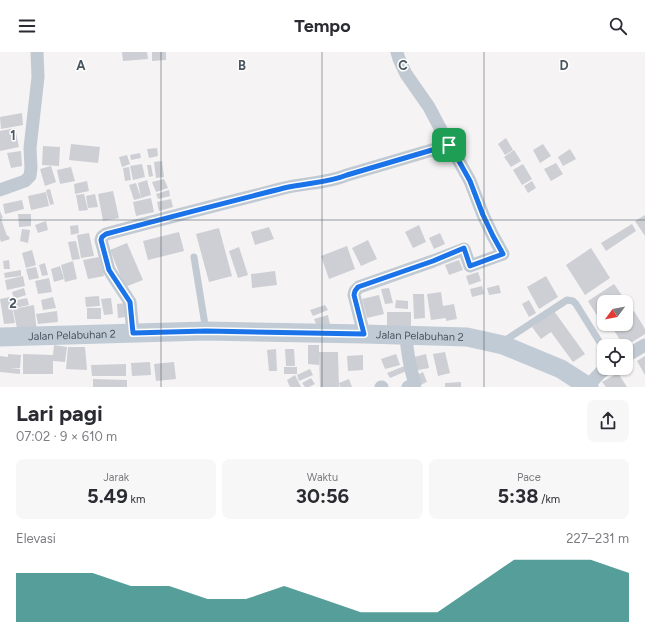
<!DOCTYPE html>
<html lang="id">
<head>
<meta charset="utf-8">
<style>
  body { margin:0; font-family:Figtree,sans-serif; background:#f7f7f7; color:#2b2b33; height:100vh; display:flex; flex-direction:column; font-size:15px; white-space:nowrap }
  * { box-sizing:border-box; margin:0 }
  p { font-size:13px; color:#7c7c81 }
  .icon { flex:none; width:22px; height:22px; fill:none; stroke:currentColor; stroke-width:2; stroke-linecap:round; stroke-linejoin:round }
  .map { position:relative; height:335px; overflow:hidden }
  .sheet { display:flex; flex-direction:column; background:#fff; flex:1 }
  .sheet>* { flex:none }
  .needle { width:26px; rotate:238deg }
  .tools { position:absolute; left:597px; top:243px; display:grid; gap:8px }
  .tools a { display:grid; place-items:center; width:36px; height:36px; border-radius:8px; background:#fff; box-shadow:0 1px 3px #0004; font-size:20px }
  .pin { position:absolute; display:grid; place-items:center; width:34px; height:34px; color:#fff; margin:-17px; border-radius:8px; box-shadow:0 2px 6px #0006 }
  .round { display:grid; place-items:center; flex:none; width:42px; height:42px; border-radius:8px; background:#f7f7f7 }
  .overview { display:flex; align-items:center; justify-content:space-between; height:68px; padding:0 16px }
  h1 { font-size:22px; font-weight:700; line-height:30px }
  .metrics { display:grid; grid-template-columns:repeat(3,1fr); gap:6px; height:68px; padding:4px 16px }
  .metrics div { display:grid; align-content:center; border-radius:8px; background:#f7f7f7; text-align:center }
  .metrics b { font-size:20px; font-weight:700 }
  .metrics small { font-size:11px; font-weight:400 }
  .metrics p { font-size:11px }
  .chart { height:112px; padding:8px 16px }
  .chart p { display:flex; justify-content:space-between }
  .chart svg { width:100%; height:72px; margin-top:4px; fill:#0f766e; opacity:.7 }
  header { display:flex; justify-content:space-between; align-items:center; height:52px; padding:0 16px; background:#fff; font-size:18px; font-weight:700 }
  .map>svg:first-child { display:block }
</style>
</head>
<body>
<header><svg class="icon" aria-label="menu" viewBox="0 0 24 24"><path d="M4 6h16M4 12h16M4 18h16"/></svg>Tempo<svg class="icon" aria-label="search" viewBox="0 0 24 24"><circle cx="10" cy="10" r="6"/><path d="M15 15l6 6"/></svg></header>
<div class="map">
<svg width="645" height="335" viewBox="0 0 645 335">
  <rect width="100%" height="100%" fill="#f5f3f3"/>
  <path fill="#cdcfd5" d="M122 0H147L148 7 123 9Z
    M152 0H166V8L152 9Z
    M22 61 23 73 1 77 0 65Z
    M15 76 19 95 0 99V79Z
    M506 86 513 98 505 103 498 92Z
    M71 92 100 95 98 111 69 108Z
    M543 92 551 104 540 111 533 98Z
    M43 94 60 95 59 114 42 113Z
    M157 96 158 104 149 106 147 97Z
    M570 97 576 107 563 114 558 105Z
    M514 98 521 109 511 115 504 105Z
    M21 99 22 114 11 116 7 101Z
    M140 101 141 106 131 108 130 103Z
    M127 103 130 112 122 115 119 105Z
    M162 109 164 125 156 126 154 110Z
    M556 111 563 122 551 129 544 117Z
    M142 112 145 125 133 128 130 114Z
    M523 112 532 127 522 133 513 118Z
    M147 113H151L153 124 149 125Z
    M51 114 56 130 45 134 40 117Z
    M71 115 75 129 60 132 57 118Z
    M129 115 131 128 125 129 123 116Z
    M164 127 168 136 156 140 152 130Z
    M147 128 151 143 141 146 138 131Z
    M87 129 89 139 75 142 74 132Z
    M532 129 536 136 528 141 524 134Z
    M136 131 141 146 134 148 129 133Z
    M50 137 54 152 50 153 46 138Z
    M169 138 170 144 158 147 156 142Z
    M113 139 119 166 103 169 98 142Z
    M46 140 49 154 31 158 28 144Z
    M84 142 88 158 79 159 76 143Z
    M95 142 98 155 88 156 86 144Z
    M151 146 154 160 136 164 133 150Z
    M171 147 173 155 159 159 157 150Z
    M22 148 24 157 5 162 3 152Z
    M0 159 3 166 1 167 7 184 8 183 10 187 1 190 0 187Z
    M18 162H31V174L19 175Z
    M645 163V184L635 169Z
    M46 169 48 178 38 181 35 173Z
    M632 172 636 179 606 199 601 191Z
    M78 173 79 181 71 183 70 174Z
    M419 173 426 190 413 196 405 180Z
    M269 175 274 187 255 193 251 180Z
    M219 176 232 224 209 230 196 182Z
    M22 177 30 178 28 191 20 189Z
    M179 180 184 199 148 208 143 189Z
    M89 181 94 204 81 206 77 183Z
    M440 181 445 192 434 197 429 186Z
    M368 188 377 207 361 214 352 196Z
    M76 189 80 207 72 208 68 190Z
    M127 191 143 228 125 235 110 198Z
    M347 194 355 217 329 227 321 204Z
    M239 195 248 223 238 226 229 199Z
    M591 196 610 226 585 243 566 213Z
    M32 198 36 213 26 216 22 201Z
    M99 205 104 224 88 227 83 208Z
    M9 208 10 217H4L3 209Z
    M459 208 463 218 449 223 445 213Z
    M73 209 77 227 65 230 61 213Z
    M45 211 48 223 42 224 39 213Z
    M60 214 64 227 54 230 51 217Z
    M36 215 39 226 29 228 26 217Z
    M21 218V224L5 226 4 221Z
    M275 219 277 233 252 236 251 222Z
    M478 220 481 229 469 233 466 224Z
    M23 224 25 234 7 238 5 228Z
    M546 224 558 245 539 257 527 235Z
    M49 226 52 240 38 242 35 229Z
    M614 232 626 249 624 250H604V263L599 267 588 249Z
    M499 233 501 241 489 243 487 236Z
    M482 234 484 242 472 245 470 237Z
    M24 236 26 243 14 247 12 240Z
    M389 236 393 251 385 252 381 237Z
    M441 240 443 254 454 252 457 267 446 269V266L431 268 427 242Z
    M413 242H424L425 266 414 267Z
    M379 243 384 262 367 266 362 247Z
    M99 244 100 254 86 255 85 245Z
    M10 245 15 271 4 272 0 247Z
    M53 245 56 256 43 258 41 248Z
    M27 246 29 253 15 256 13 249Z
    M111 246 113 262 104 263 101 247Z
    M396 248 408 249V257L395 256Z
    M529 248 536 261 529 265 522 252Z
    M125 251 126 265 118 266 117 252Z
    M34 253 37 281H18L13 257Z
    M325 253 328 258 313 264 310 258Z
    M87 256H101V267H87Z
    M57 259 58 270 38 272 36 262Z
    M554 259 585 302 573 310 551 280 541 287 532 275Z
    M634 259 645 277V282L626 294H624L611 274 614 272H626V265Z
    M387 260H411V274H387Z
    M328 263 330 273 318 277 314 267Z
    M54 293 67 295 65 310 53 309V322H23V302L53 303Z
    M308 293H319V313L308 312Z
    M68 295H85L87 318 66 317Z
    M276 297 277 319H269L267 298Z
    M285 297H294L295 314H286Z
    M319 300H338L339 335H320Z
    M445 300 450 321 438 324 433 302Z
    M8 302 21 303 20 316H10L20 317V322L0 320V304L8 305Z
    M396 302 400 313 385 317 381 307Z
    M426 302 429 316 413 319 410 306Z
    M363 303V318L348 319 347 304Z
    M645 304V323L637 309Z
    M150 310 151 323 132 324 131 311Z
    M174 310 176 327 156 329 154 312Z
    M126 312V324H92L91 313Z
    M407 313 409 318 390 326 387 321Z
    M284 315H297V322H284Z
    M310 317 313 323 299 329 297 323Z
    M423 320 427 330 420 333 415 324Z
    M618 321 627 335H606L602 330Z
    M295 323 301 335H290L287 328Z
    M311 326 315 332 309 335H305L302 331Z
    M93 327 127 328V335H93Z
    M349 327 352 335H340L339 331Z
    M461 330V335H445V331Z"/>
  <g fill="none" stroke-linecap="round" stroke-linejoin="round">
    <path stroke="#c1cad2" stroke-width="7" d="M194 205 206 279
      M501 291 567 248 573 249 576 252 604 297"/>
    <path stroke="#c1cad2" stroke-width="13" d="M0 138 25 129 30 124 31 116 30 96 38 25 37 0
      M133 281 130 250 109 218 101 188 102 185 106 182C165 166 225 151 284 136 304 131 329 131 347 123L449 93
      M364 282 354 243 355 239 359 235 433 209 464 197 470 214 503 202 493 184 483 163 470 129 455 102 449 93 429 55 406 22 399 7 397 0
      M406 283C407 300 410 316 415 332L408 335
      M626 304 645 293
      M588 334 601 320 607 316
      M381 335H382"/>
    <path stroke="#c1cbd6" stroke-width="19" id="s1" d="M0 285 206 279 364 282 467 285 503 293 561 317 589 335"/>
  </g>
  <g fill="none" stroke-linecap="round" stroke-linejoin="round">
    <defs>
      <path id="route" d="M449 93 455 102 470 129 483 163 493 184 503 202 470 214 464 196 433 209 358 235 355 239 354 243 364 282 206 279 133 281 130 250 109 218 101 188 102 185 106 182C165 166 225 151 284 136 305 131 328 131 347 123Z"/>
    </defs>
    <use href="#route" stroke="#fff" stroke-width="8"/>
    <use href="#route" stroke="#1a73e8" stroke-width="5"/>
  </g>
  <path fill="none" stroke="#4a5661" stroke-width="1" stroke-opacity="0.55" d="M161 0V335M322 0V335M484 0V335M0 168H645"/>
  <g text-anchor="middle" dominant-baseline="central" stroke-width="3" stroke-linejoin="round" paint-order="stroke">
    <g font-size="11" fill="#4a5661" stroke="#fff">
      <text stroke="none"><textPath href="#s1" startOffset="72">Jalan Pelabuhan 2</textPath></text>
      <text stroke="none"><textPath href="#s1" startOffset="420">Jalan Pelabuhan 2</textPath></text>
    </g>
  </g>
  <g font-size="13" text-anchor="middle" font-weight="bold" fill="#4a5661" stroke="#fff" stroke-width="3" stroke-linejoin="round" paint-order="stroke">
    <text x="81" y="18">A</text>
    <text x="242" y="18">B</text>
    <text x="403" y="18">C</text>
    <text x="564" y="18">D</text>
    <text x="13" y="88">1</text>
    <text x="13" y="256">2</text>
  </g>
</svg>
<div class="tools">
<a><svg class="needle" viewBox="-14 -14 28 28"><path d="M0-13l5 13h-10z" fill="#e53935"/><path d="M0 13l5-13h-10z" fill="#7c7c81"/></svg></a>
<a><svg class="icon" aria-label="locate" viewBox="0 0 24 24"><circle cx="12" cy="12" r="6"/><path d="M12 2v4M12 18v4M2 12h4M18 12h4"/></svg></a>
</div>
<div class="pin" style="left:449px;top:93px;background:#1e9e55"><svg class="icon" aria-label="arrive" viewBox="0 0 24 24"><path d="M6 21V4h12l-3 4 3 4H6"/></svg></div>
</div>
<section class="sheet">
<div class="overview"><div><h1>Lari pagi</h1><p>07:02 · 9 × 610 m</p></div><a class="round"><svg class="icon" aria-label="share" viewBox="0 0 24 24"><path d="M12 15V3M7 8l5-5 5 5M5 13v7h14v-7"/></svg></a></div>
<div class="metrics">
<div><p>Jarak</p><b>5.49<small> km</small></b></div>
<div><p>Waktu</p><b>30:56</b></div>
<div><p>Pace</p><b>5:38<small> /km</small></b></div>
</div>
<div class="chart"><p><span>Elevasi</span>227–231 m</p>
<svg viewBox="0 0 160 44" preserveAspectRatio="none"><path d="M0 44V14L10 14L20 14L30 22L40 22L50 30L60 30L70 22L80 30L90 38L100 38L110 38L120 22L130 6L140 6L150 6L160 14V44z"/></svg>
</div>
</section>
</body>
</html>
